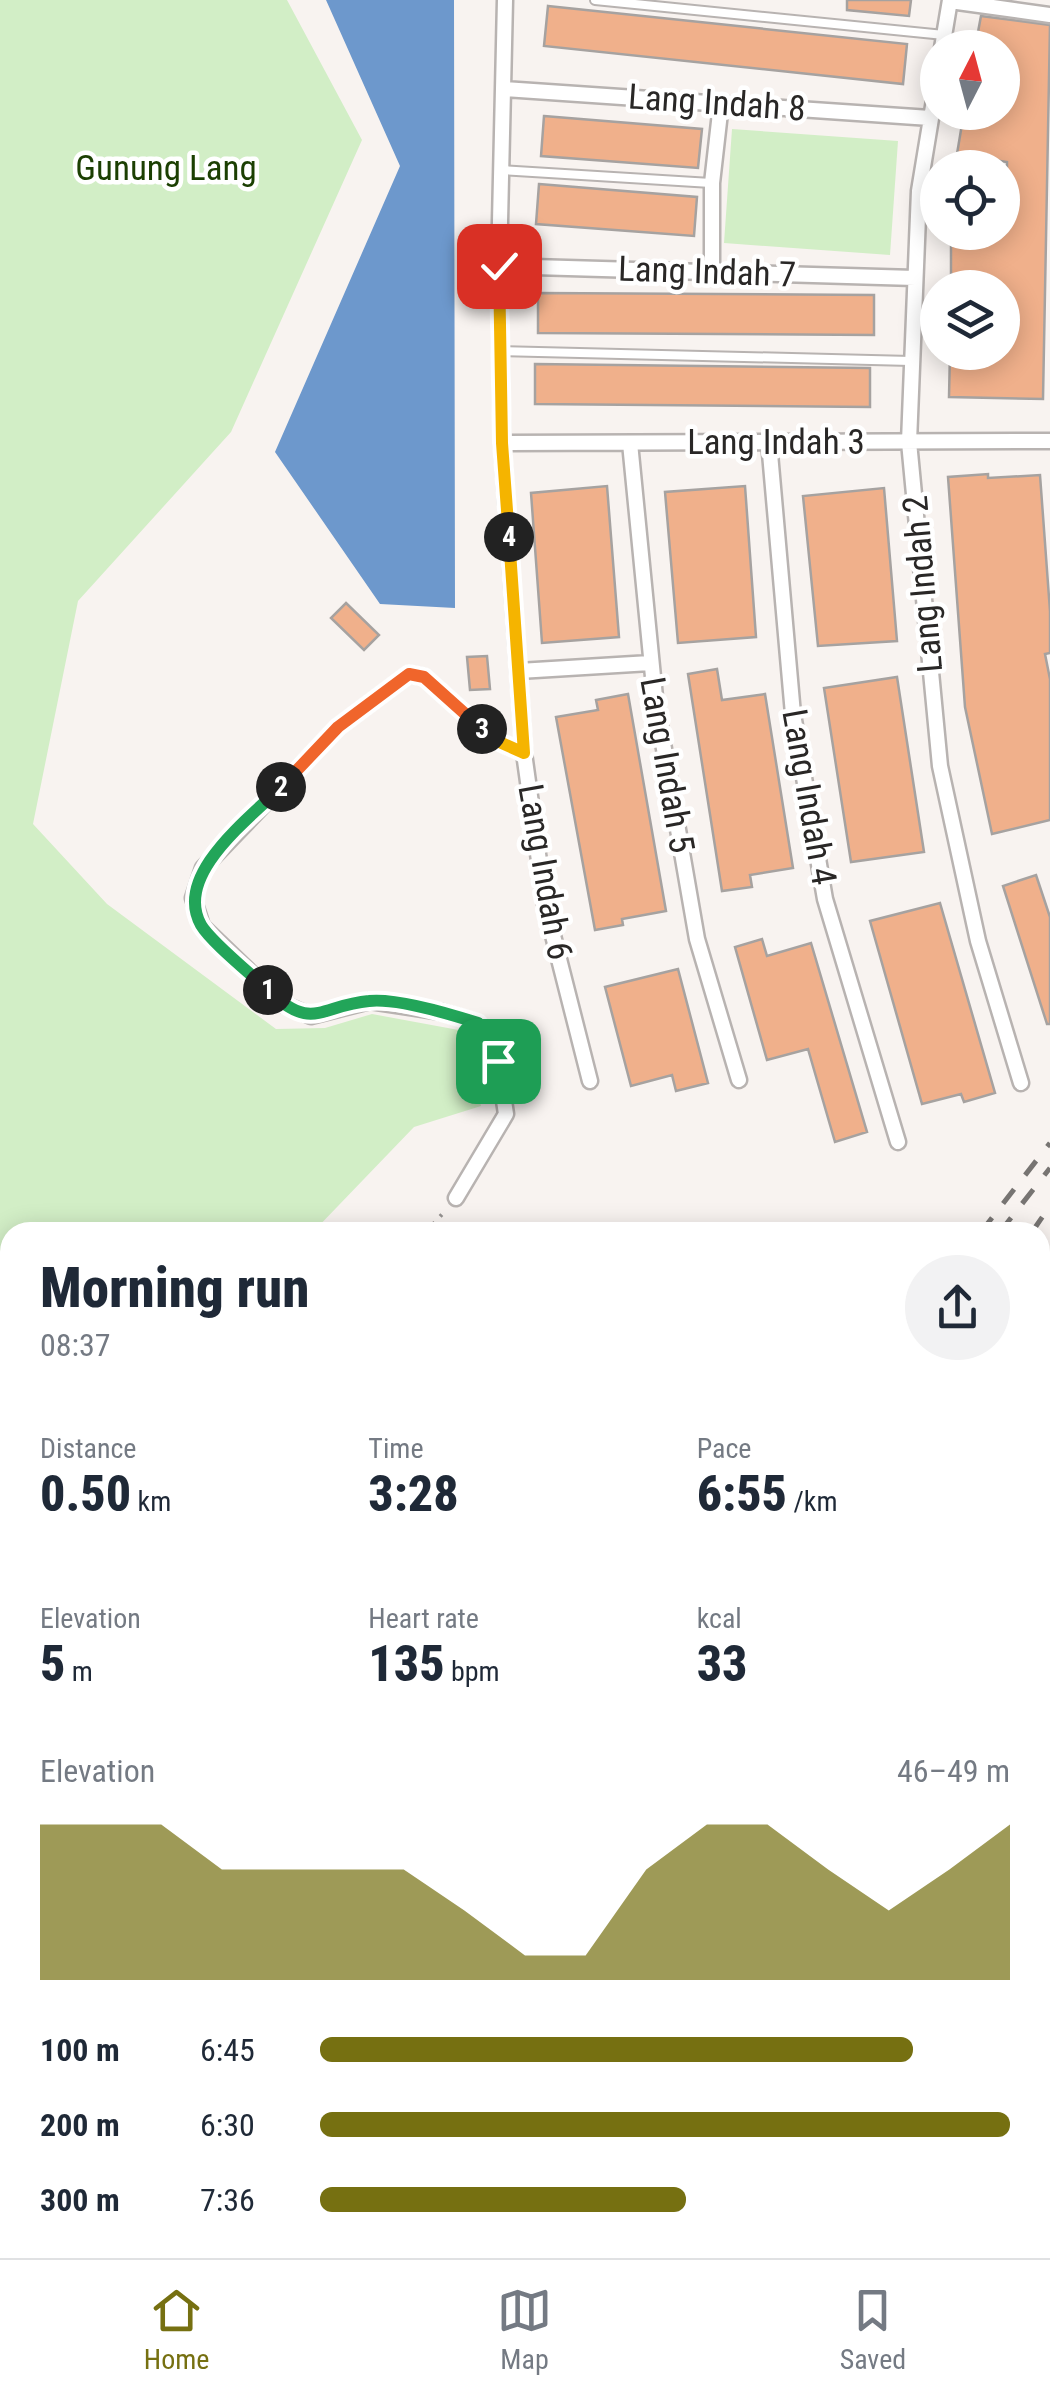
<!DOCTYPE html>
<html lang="en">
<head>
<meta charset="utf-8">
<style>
  body { margin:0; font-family:"Roboto Condensed",sans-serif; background:#f2f2f3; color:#1f2937; height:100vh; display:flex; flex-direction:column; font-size:38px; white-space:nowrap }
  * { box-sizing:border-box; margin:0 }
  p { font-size:32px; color:#747a83 }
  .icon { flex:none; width:55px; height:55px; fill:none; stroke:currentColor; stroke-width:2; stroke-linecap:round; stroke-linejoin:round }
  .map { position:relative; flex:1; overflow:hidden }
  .details { position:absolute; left:0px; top:1222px; width:1050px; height:1038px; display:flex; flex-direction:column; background:#fff; border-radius:30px 30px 0 0; box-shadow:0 5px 25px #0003 }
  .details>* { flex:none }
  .needle { width:65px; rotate:6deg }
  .tools { position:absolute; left:920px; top:30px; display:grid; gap:20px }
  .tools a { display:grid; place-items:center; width:100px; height:100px; border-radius:50%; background:#fff; box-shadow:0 5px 25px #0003; font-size:50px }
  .pin { position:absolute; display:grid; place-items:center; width:85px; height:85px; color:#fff; margin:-42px; border-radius:20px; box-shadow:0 5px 15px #0006 }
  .km { position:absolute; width:50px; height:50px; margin:-25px; border-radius:50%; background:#222; color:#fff; font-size:28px; line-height:50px; text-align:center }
  .round { display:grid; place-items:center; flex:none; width:105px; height:105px; border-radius:52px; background:#f2f2f3 }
  .overview { display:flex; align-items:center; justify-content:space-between; height:170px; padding:0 40px }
  h1 { font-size:55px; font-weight:800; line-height:75px }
  .metrics { display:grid; grid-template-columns:repeat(3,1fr); gap:15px; height:170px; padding:10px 40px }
  .metrics div { display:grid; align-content:center }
  .metrics b { font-size:50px; font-weight:800 }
  .metrics small { font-size:28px; font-weight:400 }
  .metrics p { font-size:28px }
  .chart { height:280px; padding:20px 40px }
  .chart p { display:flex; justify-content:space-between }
  .chart svg { width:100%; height:180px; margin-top:10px; fill:#767011; opacity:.7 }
  ul { padding:0 40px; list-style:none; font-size:32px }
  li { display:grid; grid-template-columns:160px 120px 1fr; align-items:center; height:75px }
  li i { height:25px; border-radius:12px; background:#767011 }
  .menu { display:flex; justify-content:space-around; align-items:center; height:140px; border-top:2px solid #e0e1e3; background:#fff; font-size:28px; color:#747a83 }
  .menu a { display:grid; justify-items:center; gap:5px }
  .menu .current { color:#767011 }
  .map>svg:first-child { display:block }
</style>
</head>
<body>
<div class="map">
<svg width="1050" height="2258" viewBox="0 0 1050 2258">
  <rect width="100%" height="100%" fill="#f8f3f0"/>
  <path fill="#d2eec6" d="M0 0H287L362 140 231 432 78 601 33 824 107 904 276 1029 325 1028 372 1014 464 1031 481 1106 414 1127 313 1232H10V1293L0 1290Z
    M732 129 898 141 890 255 724 243Z"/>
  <path fill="#6d98cc" d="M326 0H454L455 608 380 604 275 452 400 166Z"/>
  <path fill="#f0b08b" stroke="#a6a2a0" stroke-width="2.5" d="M847 0H911L909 16 847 10Z
    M548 6 907 44 903 84 544 46Z
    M981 16 1050 25 1043 399 949 397 950 352H1004L1005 288H951V232H1006L1007 162 957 154 964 112H1002V48H975Z
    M544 116 702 129 698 168 541 156Z
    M539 184 697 197 694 236 536 224Z
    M538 293 874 295V335L538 333Z
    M535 364 870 368V407L535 404Z
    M988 474V478L1040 475 1050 611V653L1045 654 1050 679V820L992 834 965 707 948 477Z
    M607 486 619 637 542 643 531 493Z
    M745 486 756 637 678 643 665 492Z
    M884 488 897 641 818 646 803 496Z
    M346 603 379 635 364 650 331 618Z
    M487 656 490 689 470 690 467 657Z
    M717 669 722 700 765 694 793 868 750 875 752 887 722 891 688 674Z
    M897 677 924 852 851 862 824 688Z
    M628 694 666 911 622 919 623 925 595 930 556 717 598 710 596 700Z
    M1036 875 1050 917V1024H1047L1003 886Z
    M940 903 995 1093 964 1102 961 1094 922 1104 870 921Z
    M762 939 767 956 811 943 867 1132 835 1142 808 1049 767 1060 735 947Z
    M678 969 708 1083 676 1091 672 1075 631 1086 605 987Z"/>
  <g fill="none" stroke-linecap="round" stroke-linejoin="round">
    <defs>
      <path id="lane" d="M595 0 944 35
        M501 170 711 183
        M502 351 911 361
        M1040 2122 1050 2135
        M0 2231 10 2226
        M216 2250 225 2258
        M749 2258 758 2250"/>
      <path id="street" d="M505 0 499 266 502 443 524 753 545 904 590 1081
        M950 1 1050 15
        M942 48 950 0
        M938 76 919 191 909 442 940 766 978 941 1021 1083
        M503 89 930 118
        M499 266 915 278
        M712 272V183L721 104
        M769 442 793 714 825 899 898 1142
        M502 443 1050 441
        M630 443 655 697 697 939 739 1080
        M519 671 650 663
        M456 1198 506 1114 498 1061 478 1023 442 1012 370 1001 311 1016 283 1004 202 926 193 898 203 868 338 727 409 674 424 677 495 740 524 753"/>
    </defs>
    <use href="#lane" stroke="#b8b3b1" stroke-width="12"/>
    <use href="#street" stroke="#b8b3b1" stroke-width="19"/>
    <path stroke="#969391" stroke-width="4" stroke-dasharray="2.5 8" stroke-linecap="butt" d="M426 1232 446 1210
      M0 1434 10 1425"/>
    <use href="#lane" stroke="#fff" stroke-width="8"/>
    <use href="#street" stroke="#fff" stroke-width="14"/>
    <path stroke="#777472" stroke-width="5" stroke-dasharray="18 18" stroke-linecap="butt" d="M981 1232 1050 1143
      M1000 1232 1050 1168
      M1032 1232 1050 1206
      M0 1881 10 1879
      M0 1899 10 1897"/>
  </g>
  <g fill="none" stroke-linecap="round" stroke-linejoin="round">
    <defs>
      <path id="split-1" d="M268 990C312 1033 321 1005 369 1001 397 998 450 1014 478 1023L498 1061"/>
      <path id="split-2" d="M268 990C251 974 211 942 201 925 173 875 249 819 281 787"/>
      <path id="split-3" d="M281 787 338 727 409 674 424 677 482 729"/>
      <path id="split-4" d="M482 729 495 740 524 753 509 537"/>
      <path id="split-5" d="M499 266 502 443 509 537"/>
    </defs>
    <use href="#split-1" stroke="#fff" stroke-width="20"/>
    <use href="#split-2" stroke="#fff" stroke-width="20"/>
    <use href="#split-3" stroke="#fff" stroke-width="20"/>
    <use href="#split-4" stroke="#fff" stroke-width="20"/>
    <use href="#split-5" stroke="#fff" stroke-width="20"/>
    <use href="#split-1" stroke="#22a559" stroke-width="12"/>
    <use href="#split-2" stroke="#22a559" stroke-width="12"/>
    <use href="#split-3" stroke="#f0652b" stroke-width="12"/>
    <use href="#split-4" stroke="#f5b400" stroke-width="12"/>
    <use href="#split-5" stroke="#f5b400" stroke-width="12"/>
  </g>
  <g text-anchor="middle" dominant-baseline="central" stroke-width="9" stroke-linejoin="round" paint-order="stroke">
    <g font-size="35" fill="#292726" stroke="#fff">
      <text transform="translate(717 103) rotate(4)">Lang Indah 8</text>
      <text transform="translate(707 272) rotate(2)">Lang Indah 7</text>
      <text x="776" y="442">Lang Indah 3</text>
      <text transform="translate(923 584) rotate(-95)">Lang Indah 2</text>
      <text transform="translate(667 765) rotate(80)">Lang Indah 5</text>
      <text transform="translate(809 797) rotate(80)">Lang Indah 4</text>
      <text transform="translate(545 872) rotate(80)">Lang Indah 6</text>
    </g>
    <g font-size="35" fill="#1b3f02" stroke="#fff">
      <text x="166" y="168">Gunung Lang</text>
    </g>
  </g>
</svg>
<div class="tools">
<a><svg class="needle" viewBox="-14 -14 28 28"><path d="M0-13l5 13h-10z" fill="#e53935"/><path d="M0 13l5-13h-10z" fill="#747a83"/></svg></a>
<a><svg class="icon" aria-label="locate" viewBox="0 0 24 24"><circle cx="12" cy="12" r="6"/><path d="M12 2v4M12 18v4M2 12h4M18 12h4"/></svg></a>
<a><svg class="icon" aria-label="layers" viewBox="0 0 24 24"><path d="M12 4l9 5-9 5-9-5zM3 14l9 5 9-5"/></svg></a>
</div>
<div class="pin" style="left:498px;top:1061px;background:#1e9e55"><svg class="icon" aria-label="arrive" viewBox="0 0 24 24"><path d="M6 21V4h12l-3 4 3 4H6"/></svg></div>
<div class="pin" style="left:499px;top:266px;background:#d93025"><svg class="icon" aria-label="check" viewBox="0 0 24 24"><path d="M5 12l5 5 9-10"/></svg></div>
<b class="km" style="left:268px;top:990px">1</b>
<b class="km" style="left:281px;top:787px">2</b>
<b class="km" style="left:482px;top:729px">3</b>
<b class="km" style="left:509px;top:537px">4</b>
<section class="details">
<div class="overview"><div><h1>Morning run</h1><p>08:37</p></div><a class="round"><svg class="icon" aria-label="share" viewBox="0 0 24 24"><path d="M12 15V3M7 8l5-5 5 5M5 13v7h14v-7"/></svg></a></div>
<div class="metrics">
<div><p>Distance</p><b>0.50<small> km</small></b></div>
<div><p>Time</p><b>3:28</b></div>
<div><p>Pace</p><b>6:55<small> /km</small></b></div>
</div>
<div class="metrics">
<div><p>Elevation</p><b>5<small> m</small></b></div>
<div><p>Heart rate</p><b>135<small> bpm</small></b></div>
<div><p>kcal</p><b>33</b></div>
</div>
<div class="chart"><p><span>Elevation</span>46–49 m</p>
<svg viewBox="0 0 160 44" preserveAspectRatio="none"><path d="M0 44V6L10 6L20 6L30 17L40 17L50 17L60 17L70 27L80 38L90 38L100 17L110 6L120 6L130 17L140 27L150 17L160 6V44z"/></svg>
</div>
<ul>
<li><b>100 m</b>6:45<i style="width:86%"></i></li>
<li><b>200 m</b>6:30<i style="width:100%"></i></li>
<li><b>300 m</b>7:36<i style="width:53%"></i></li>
</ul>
</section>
</div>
<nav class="menu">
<a class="current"><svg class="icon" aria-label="home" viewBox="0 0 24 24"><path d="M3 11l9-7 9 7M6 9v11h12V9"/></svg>Home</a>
<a><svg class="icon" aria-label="map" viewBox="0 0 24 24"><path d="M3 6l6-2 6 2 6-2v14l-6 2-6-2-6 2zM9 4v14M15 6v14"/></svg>Map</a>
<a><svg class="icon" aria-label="saved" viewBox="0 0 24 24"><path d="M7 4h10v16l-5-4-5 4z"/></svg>Saved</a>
</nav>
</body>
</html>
